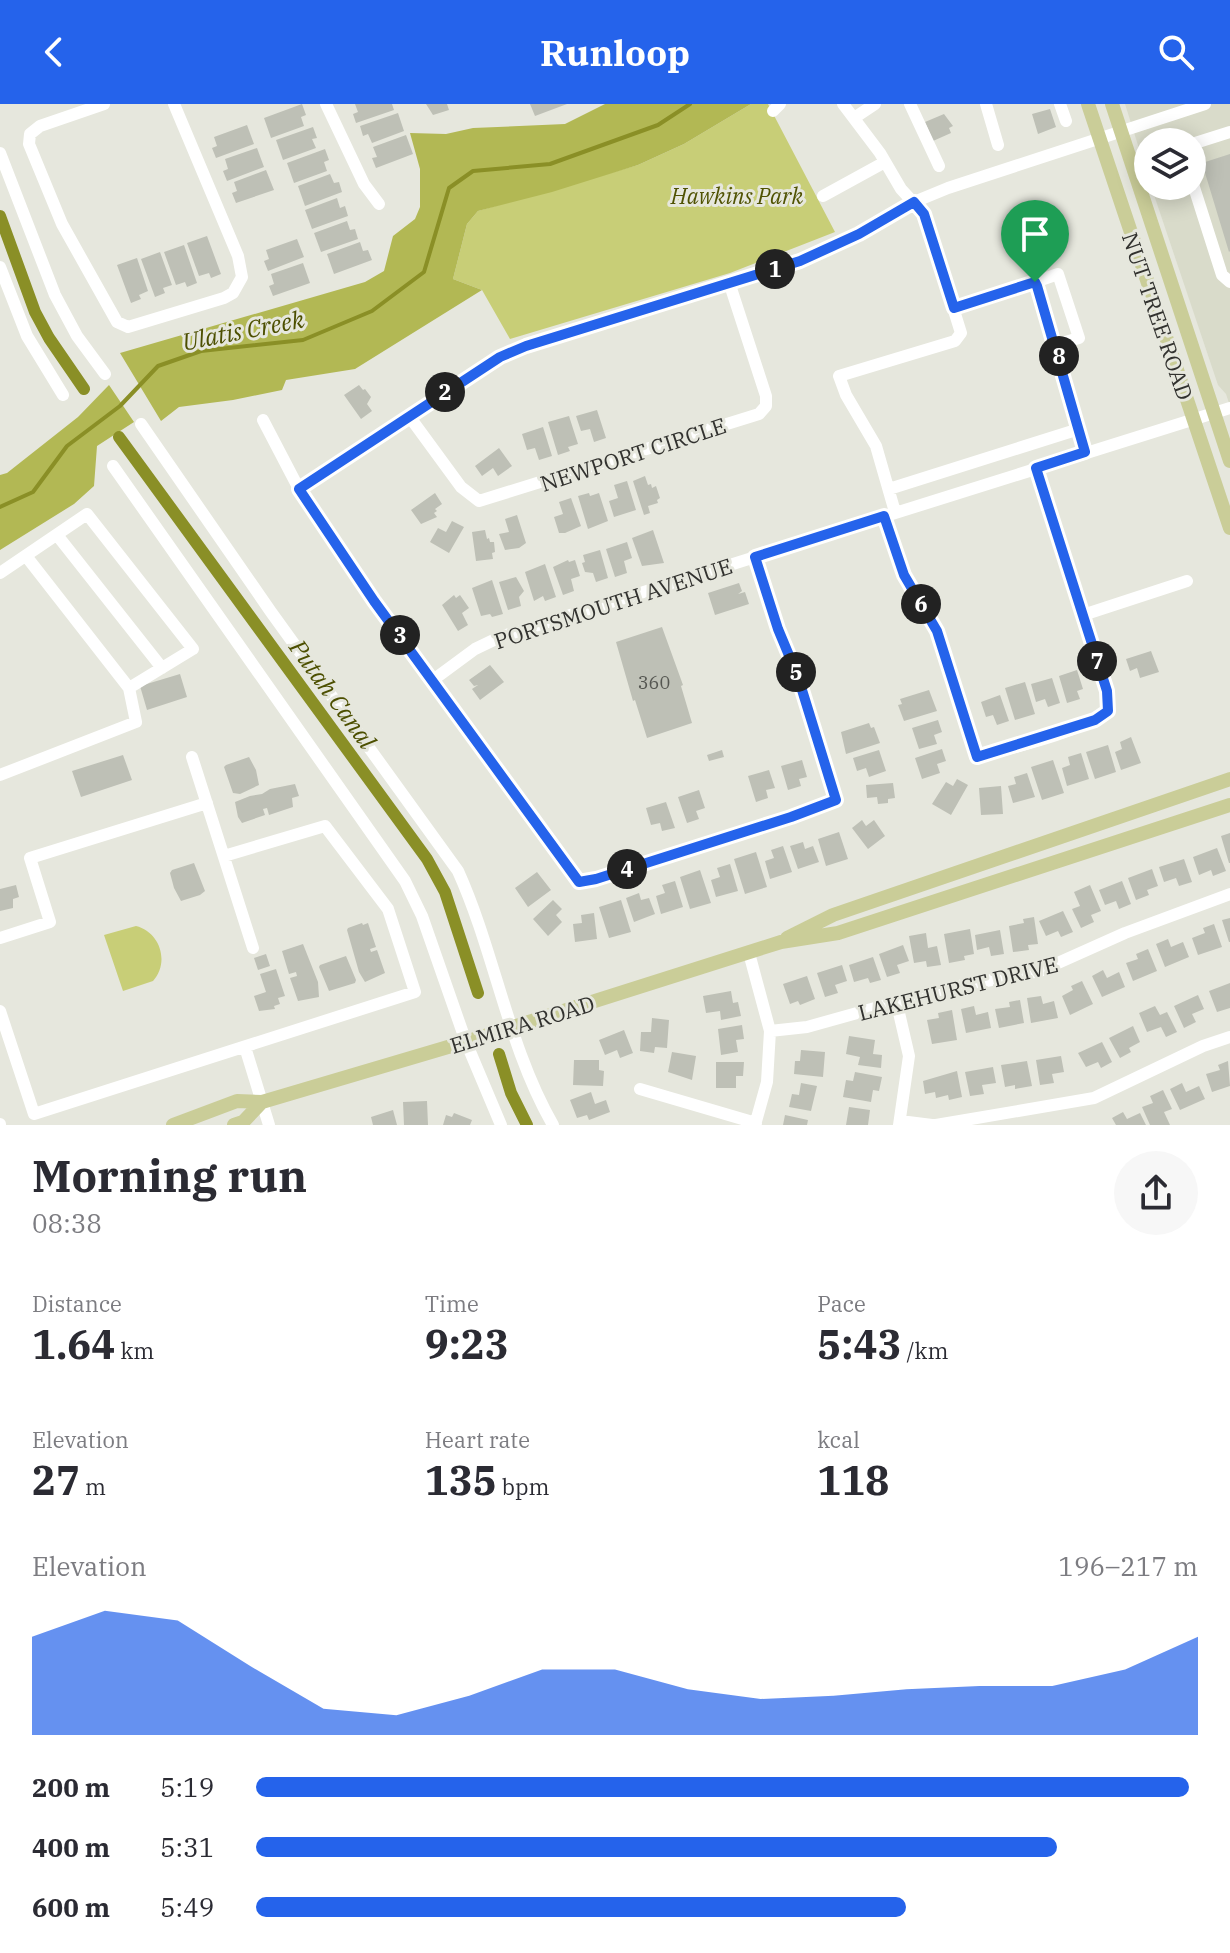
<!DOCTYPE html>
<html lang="en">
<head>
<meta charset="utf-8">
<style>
  body { margin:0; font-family:"IBM Plex Serif",serif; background:#f7f7f7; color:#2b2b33; height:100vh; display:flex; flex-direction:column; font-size:30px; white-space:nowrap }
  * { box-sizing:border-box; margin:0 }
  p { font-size:26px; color:#7c7c81 }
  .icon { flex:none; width:44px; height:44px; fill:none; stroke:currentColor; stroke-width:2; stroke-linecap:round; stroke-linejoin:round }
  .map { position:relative; height:1021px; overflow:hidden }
  .panel { display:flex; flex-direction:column; background:#fff; flex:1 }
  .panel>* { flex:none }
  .controls { position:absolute; left:1134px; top:24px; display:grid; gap:16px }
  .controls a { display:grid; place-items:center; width:72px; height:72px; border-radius:50%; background:#fff; box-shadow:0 4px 20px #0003; font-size:40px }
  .pin { position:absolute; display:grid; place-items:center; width:68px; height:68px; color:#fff; margin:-82px -34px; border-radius:50% 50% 50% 0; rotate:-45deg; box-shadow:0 0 8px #0007 }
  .pin .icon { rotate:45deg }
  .km { position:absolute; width:40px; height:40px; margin:-20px; border-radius:50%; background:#222; color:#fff; font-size:22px; line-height:40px; text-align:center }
  .round { display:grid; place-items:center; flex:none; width:84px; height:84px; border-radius:42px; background:#f7f7f7 }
  .overview { display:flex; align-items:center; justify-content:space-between; height:136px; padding:0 32px }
  h1 { font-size:44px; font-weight:700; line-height:60px }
  .stats { display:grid; grid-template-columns:repeat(3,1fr); gap:12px; height:136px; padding:8px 32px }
  .stats div { display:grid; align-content:center }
  .stats b { font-size:40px; font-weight:700 }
  .stats small { font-size:22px; font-weight:400 }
  .stats p { font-size:22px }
  .chart { height:224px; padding:16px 32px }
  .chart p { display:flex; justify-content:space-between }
  .chart svg { width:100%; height:144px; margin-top:8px; fill:#2563eb; opacity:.7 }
  ul { padding:0 32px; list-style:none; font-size:26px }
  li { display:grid; grid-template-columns:128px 96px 1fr; align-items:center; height:60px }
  li i { height:20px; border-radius:10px; background:#2563eb }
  header { display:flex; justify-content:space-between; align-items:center; height:104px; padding:0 32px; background:#2563eb; color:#fff; font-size:36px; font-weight:700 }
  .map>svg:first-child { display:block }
</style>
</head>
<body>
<header><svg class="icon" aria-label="back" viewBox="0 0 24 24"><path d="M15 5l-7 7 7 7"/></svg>Runloop<svg class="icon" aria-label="search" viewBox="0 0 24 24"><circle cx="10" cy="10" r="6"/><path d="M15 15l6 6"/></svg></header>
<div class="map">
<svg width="1230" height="1021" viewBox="0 0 1230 1021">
  <rect width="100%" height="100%" fill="#e6e7dd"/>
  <path fill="#d9dbca" d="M1125 0H1230V302L1226 290 1218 281 1151 82H1192V38H1148V73Z"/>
  <path fill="#c8ce77" d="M751 0H768L835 128 730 169 510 235 482 186 453 175 467 120 478 107 638 61 684 40Z
    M136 822C160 828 170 858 153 877L123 887 104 831Z"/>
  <path fill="#b2b854" d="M605 0H751L684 40 638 61 552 88 478 107 467 120 453 175 482 186 355 265 286 276 282 286 233 296 179 303 161 317 120 249 365 178 384 167 393 132 415 115 420 103V65L410 29 446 30 473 24 565 20Z
    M109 281 134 318 97 342 94 382 74 400 0 446V371L7 369 78 313Z"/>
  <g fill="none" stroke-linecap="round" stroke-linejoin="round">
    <path stroke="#8a8f26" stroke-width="4" d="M0 403 33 388 67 342 120 302 158 262 201 247 303 236 372 207 424 168 449 84 473 67 550 60 658 21 690 0"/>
    <path stroke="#8a8f26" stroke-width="12" d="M0 112 35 208 49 234 84 285
      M119 333 427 755 445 788 478 889
      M499 950 511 989 527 1021"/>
  </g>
  <path fill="#bec0b6" d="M302 0 306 11 301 13 304 22 271 34 264 14Z
    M355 0H392L394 6 356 19 353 10 358 8Z
    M426 0H447L449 6 433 11Z
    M530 0H567L535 12Z
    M1050 5 1056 23 1038 30 1032 10Z
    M398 9 404 27 372 39 368 30 363 32 360 22Z
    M944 10 953 22 949 24 951 29 933 37 925 18Z
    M247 21 254 40 216 54 212 44 217 42 214 33Z
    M313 23 317 34 312 35 316 44 283 56 276 36Z
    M406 31 413 50 376 64 372 54 377 53 373 43Z
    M257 44 264 63 227 77 223 67 228 65 225 55Z
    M325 45 329 56 324 58 327 67 294 79 287 59Z
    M1230 50V147L1229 148 1202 59Z
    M266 66 274 86 236 99 232 89 237 87 234 78Z
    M330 70 334 79 339 78 342 88 305 102 298 82Z
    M337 94 340 104 345 102 348 112 312 125 305 106Z
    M347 117 350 126 355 125 358 135 321 148 314 129Z
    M207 132 221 170 211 174 209 169 199 172 187 139Z
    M297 135 304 153 268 167 264 157 269 155 266 146Z
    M360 138 363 147 368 146 372 156 334 170 327 150Z
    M184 141 197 179 187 183 185 178 176 181 164 148Z
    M160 148 172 181 163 184 165 189 155 193 141 155Z
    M137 154 148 187 139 191 141 195 131 199 117 161Z
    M303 159 310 179 273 192 269 182 274 180 271 170Z
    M359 281 363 286 365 285 371 293 367 300 372 307 361 315 344 291Z
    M597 306 606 334 594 338 590 325 581 327 576 312Z
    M569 312 578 340 568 343 570 347 558 351 548 318Z
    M543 323 552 352 539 356 535 344 527 346 522 330Z
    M499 344 512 362 498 372 493 364 482 372 475 362Z
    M645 372 648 381 651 380 652 384 656 382 660 394 657 396 658 399 648 402 650 409 644 411 633 377Z
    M627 377 636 406 614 413 609 397 618 394 614 381Z
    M435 389 442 400 435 405 437 407 434 409 437 413 421 420 411 406Z
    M589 389 590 392 599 389 608 417 588 425 578 392Z
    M571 394 581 422 565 429H559L554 413 563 410 559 398Z
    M517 411 526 439 519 444 505 446 499 430 509 428 505 415Z
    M452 417 464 423 449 449 430 438 438 424 446 428Z
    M485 426 487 435 489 434 490 438H494L495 448 492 449 493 455 476 457 472 428Z
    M653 426 664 459 642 462 632 434Z
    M627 438 632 454 624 457 627 469 615 473 606 445Z
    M600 446 608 474 596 478 593 469 585 468 582 459 585 458 583 451Z
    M568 456 569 458 575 456 580 472 571 475 574 487 563 491 553 463Z
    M545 460 556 493 545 497 543 492 534 497 525 468Z
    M516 473 524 487 519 493 521 502 508 506 499 478Z
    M492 476 503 510 492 513 490 510 481 512 472 484Z
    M739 479 742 487 738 490 745 488 749 500 715 511 708 489Z
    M454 491 456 494 460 491 469 504 462 509 468 521 458 527 442 501Z
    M662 523 683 581 681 582 692 619 647 634 635 596 633 597 616 538Z
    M1151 547 1159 568 1140 574 1137 564 1130 567 1126 555Z
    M490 561 504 578 480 596 472 585 478 581 474 582 469 576Z
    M1077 566 1083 585 1077 587 1080 595 1067 599 1059 572Z
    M180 570 187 593 147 606 140 582Z
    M1052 574 1060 599 1048 603 1045 595 1036 598 1031 580Z
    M1025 578 1035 610 1015 616 1005 584Z
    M929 586 937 607 904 617 898 601 902 600 900 595Z
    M1000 591 1009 617 997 621 993 611 986 613 981 598Z
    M938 616 942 628 934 631 937 640 919 645 912 624Z
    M869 619 871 624 874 623 880 639 846 650 841 628Z
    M1131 633 1141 659 1121 666 1115 648 1122 645 1120 638Z
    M1108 641 1116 668 1095 675 1086 648Z
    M942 645 946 657 937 660 940 669 922 675 915 654Z
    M722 646 724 653 709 657 707 651Z
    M879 646 886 667 869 673 866 664 857 667 853 654Z
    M1081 649 1089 675 1067 682 1062 664 1070 661 1068 653Z
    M123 651 132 676 81 693 72 667Z
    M249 653 256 666 259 681 240 690 233 689 224 663 226 661Z
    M802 656 807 673 799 675 801 682 788 686 781 662Z
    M1053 656 1064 689 1042 696 1031 663Z
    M769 666 775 684 766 686 768 694 756 698 748 672Z
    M1027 669 1035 693 1013 699 1008 682 1016 680 1014 673Z
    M957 675 968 681 951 711 932 700 946 678 953 682Z
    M893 679 895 694 888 695V699L878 700 877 693 867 694 866 681Z
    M295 680 299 692 292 694 293 703 269 711 267 704 263 705 265 711 242 719 238 713 235 698 250 692 262 690 270 685Z
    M1001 682 1003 710 981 711 979 684Z
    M699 686 705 704 696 707 699 715 687 719 678 693Z
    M666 698 675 724 662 727 660 719 651 721 646 704Z
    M862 716 866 722 874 716 885 732 868 745 852 724Z
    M839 728 848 755 826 762 818 735Z
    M1230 729V759H1229L1221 732Z
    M803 738 805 745 813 742 819 758 798 765 790 742Z
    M783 742 792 768 770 775 765 757 774 754 771 746Z
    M1217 744 1226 767 1213 772 1211 766 1199 771 1193 753Z
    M756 748 767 783 745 790 734 755Z
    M1184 755 1192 778 1179 782 1176 774 1164 778 1159 763Z
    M194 759 205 787 200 791 181 797 174 784 170 769 172 766Z
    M730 760 738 787 716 793 711 776 720 773 717 764Z
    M1152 765 1158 782 1147 786 1149 791 1136 796 1128 774Z
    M700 766 711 799 690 805 680 773Z
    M537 768 551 786 528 803 515 784Z
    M675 777 683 803 661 810 656 792 665 789 662 781Z
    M1122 777 1131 800 1119 805 1116 797 1105 801 1099 786Z
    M16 781 19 793 13 795V804L0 807V785Z
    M1090 781 1101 807 1091 811 1094 818 1081 824 1072 805 1080 802 1074 788Z
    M639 789 641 796 649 794 655 810 634 818 626 794Z
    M553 796 562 805 556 811 562 818 548 832 533 815Z
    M621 796 631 828 609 834 599 803Z
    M1063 807 1073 828 1061 833 1058 827 1046 832 1039 817Z
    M594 809 597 835 575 838 573 820 582 819 581 811Z
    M1034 813 1038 840 1028 841 1029 846 1013 848 1009 822 1024 819 1023 815Z
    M1230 814V838H1229L1222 816Z
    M362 819 363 821 368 819 376 843 370 845 371 848 377 846 385 869 365 878 359 868 347 826 348 824Z
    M1214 820 1222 843 1198 851 1192 834 1205 829 1203 824Z
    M970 825 974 850 964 852 965 856 949 859 944 830Z
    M1000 826 1004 850 991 852 989 843 977 846 975 831Z
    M926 829 928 844 937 842 941 861 927 863 926 857 914 859 909 832Z
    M1168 835 1171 843 1183 838 1189 853 1165 863 1156 840Z
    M303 840 318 878 319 893 298 897 290 874 297 872 296 868 289 870 282 847Z
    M903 841 909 857 897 861 900 869 887 873 879 850Z
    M1148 845 1157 867 1133 877 1126 859 1138 855 1136 850Z
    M266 850 270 862 258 866 254 854Z
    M346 852 356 876 355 879 329 887 319 863 320 861Z
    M873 853 881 876 870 879 868 874 854 878 849 861Z
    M842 861 847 877 835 881 838 889 825 893 817 869Z
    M276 865 285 892 278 894 280 900 274 902 275 905 259 907 254 892 266 888 260 870Z
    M1103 866 1107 874 1119 868 1125 883 1102 893 1092 872Z
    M807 872 815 895 800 901 798 897 790 900 783 880Z
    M1082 877 1093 900 1070 911 1062 892 1073 886 1071 882Z
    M1230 879V904L1217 908 1209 887Z
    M731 887 733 899 738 898 741 912 721 916 720 907 706 909 703 892Z
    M1198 891 1204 905 1192 910 1196 918 1184 924 1174 902Z
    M1041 892 1043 900 1054 897 1058 914 1031 919 1027 894Z
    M1020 896 1024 919 999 924 995 905 1010 903 1009 898Z
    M974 902 976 911 988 908 991 924 966 929 961 905Z
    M1155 902 1160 911 1167 908 1177 928 1166 933 1161 923 1147 928 1139 909Z
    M952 906 957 936 932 940 927 916 939 914 938 909Z
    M652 914 669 916 667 944 655 943 654 949 640 947 641 928H651Z
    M742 921 744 935 736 936 738 948 721 951 718 925Z
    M1133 922 1140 938 1129 944 1131 948 1120 954 1109 934Z
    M624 926 633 949 620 954 617 946 605 951 599 936Z
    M849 932 875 936 873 950 882 951 881 964 858 961 860 953 846 950Z
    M1102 938 1112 958 1101 964 1098 958 1086 963 1078 949Z
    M801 946 825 948 823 973 794 970 795 957H800Z
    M672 948 696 952 692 976 668 968Z
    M1061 952 1064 968 1052 970 1054 979 1040 981 1036 956Z
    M574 956H599V966L604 967 603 982 573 981Z
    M1027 957 1032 982 1015 985V981L1005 983 1001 961Z
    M1228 957 1230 982 1212 988 1206 970 1220 966 1218 961Z
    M716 958H744L743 972H736V984H716Z
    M993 963 996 979 982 981 984 990 970 992 965 968Z
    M957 967 962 993 949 996 948 991 936 994 935 988 925 990 923 977Z
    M855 968 882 973 879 987 873 986 871 998 843 993 846 976 853 977Z
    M801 979 817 982 811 1007 789 1003 792 990 799 991Z
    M1182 979 1186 988 1199 982 1205 995 1180 1006 1170 985Z
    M1163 986 1172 1005 1164 1008 1170 1021H1150L1142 1003 1153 999 1150 992Z
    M591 988 595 1000 606 996 610 1008 589 1016 587 1011 577 1014 570 996Z
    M427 997 428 1021H404L403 998Z
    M849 1003 870 1006 868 1021H846Z
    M393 1006 397 1021H373L371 1013Z
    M1123 1008 1127 1015 1140 1009 1146 1021H1116L1112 1014Z
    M454 1009 472 1016 470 1021H443L446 1011 452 1013Z
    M785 1011 808 1016 807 1021H783Z"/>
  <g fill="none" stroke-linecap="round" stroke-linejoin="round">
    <path stroke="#fff" stroke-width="12" d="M104 0 40 22 30 30 29 40 62 120 117 218 128 223 224 194 233 189 242 173 238 152 174 0
      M326 0 364 80 379 100
      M843 0 880 49 901 85 924 110 961 229 955 237 839 272 846 291 876 342 895 408
      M910 0 939 62
      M986 0 998 41
      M1060 0 1066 17
      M773 7 780 0
      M854 14 875 0
      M1192 40 1230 28
      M0 49 55 191 77 232 105 270
      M1192 77 1222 171 1230 178
      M823 92 885 58
      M0 163 27 232 63 291
      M1035 178 1058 170 1079 234 1055 241
      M954 204 1035 178 1085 348
      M409 312 461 383 479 397 759 310 766 302V292L729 178
      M263 316 299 385 374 497 579 778 596 775 791 713 836 696 798 573 778 525 755 453
      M141 320 271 508 458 767C495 849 508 943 553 1021
      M113 362 405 777 422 812 466 938 501 1021
      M299 385 500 253 526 242 800 157 859 130 914 98 948 84 1205 0
      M889 385 1079 325
      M884 412 904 471 937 527 977 653C1014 643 1078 629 1108 607L1107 587 1036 364
      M57 431 162 564
      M0 469 87 410 193 545 129 584 26 452
      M1083 511 1187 477
      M433 576 475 545 500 533 1230 304
      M192 653 253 844
      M0 671 136 618 129 584
      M0 834 50 818 30 754 207 699
      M749 849 770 927 767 978 755 1021
      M896 896 909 952 899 1021
      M0 907 34 1010 415 888 388 805 325 722 224 752
      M770 927 807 923 943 885 1040 867 1125 829 1230 790
      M245 943 269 1021
      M640 985 756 1019
      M900 1017 932 1021
      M0 1020V1021
      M936 1021 1094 994 1203 942 1230 933"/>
    <path stroke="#cacd98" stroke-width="14" d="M1088 0 1230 424
      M1112 0 1230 357
      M787 834 833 811 1230 675
      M173 1021 237 997 262 998 475 935 781 838 838 829 1230 701
      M234 1021 243 1018 262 998"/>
  </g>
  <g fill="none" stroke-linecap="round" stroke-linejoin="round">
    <defs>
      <path id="route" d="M914 98 924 110 954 204 1035 178 1037 182 1085 348 1036 364 1107 587 1108 607 1095 616 977 653 937 527 904 471 884 412 755 453 778 525 798 573 836 696 791 713 596 775 579 778 374 497 299 385 500 253 526 242 800 157 859 130Z"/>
    </defs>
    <use href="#route" stroke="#fff" stroke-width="16"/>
    <use href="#route" stroke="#2563eb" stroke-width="10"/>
  </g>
  <g text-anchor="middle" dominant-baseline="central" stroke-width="6" stroke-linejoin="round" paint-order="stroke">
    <g font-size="18" fill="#555651">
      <text x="654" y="578">360</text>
    </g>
    <g font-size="22" font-style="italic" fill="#4f5202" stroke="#e6e7dd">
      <text x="737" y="91">Hawkins Park</text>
    </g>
    <g font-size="22" fill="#32322f" stroke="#e6e7dd">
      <text transform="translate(1158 212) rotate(71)">NUT TREE ROAD</text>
      <text transform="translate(633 350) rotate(-18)">NEWPORT CIRCLE</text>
      <text transform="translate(613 499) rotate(-18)">PORTSMOUTH AVENUE</text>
      <text transform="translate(958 884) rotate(-14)">LAKEHURST DRIVE</text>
      <text transform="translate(522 920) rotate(-17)">ELMIRA ROAD</text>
    </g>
    <g font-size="24" font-style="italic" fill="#4c4f00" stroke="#e6e7dd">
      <text transform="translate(243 226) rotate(-11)">Ulatis Creek</text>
      <text transform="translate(333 590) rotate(54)">Putah Canal</text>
    </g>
  </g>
</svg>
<div class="controls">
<a><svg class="icon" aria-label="layers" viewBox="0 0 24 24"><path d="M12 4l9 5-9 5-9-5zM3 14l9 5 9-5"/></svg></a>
</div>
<div class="pin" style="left:1035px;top:178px;background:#1e9e55"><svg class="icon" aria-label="arrive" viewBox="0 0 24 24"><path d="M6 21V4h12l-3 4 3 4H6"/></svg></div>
<b class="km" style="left:775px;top:165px">1</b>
<b class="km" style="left:445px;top:288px">2</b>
<b class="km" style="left:400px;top:531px">3</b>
<b class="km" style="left:627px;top:765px">4</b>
<b class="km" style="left:796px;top:568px">5</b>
<b class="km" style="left:921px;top:500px">6</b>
<b class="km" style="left:1097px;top:557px">7</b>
<b class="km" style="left:1059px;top:252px">8</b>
</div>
<section class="panel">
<div class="overview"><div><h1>Morning run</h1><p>08:38</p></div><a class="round"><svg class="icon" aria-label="share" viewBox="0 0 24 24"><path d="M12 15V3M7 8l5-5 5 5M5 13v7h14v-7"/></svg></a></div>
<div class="stats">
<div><p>Distance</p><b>1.64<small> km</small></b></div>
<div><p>Time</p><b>9:23</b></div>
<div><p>Pace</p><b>5:43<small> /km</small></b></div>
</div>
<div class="stats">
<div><p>Elevation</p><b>27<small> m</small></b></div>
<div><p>Heart rate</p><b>135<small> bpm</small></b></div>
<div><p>kcal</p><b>118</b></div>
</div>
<div class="chart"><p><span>Elevation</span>196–217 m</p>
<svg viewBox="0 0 160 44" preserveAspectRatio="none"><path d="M0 44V14L10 6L20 9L30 23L40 36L50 38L60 32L70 24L80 24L90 30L100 33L110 32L120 30L130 29L140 29L150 24L160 14V44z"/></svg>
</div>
<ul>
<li><b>200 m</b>5:19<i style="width:99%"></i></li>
<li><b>400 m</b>5:31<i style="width:85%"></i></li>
<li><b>600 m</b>5:49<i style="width:69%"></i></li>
</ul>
</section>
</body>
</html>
